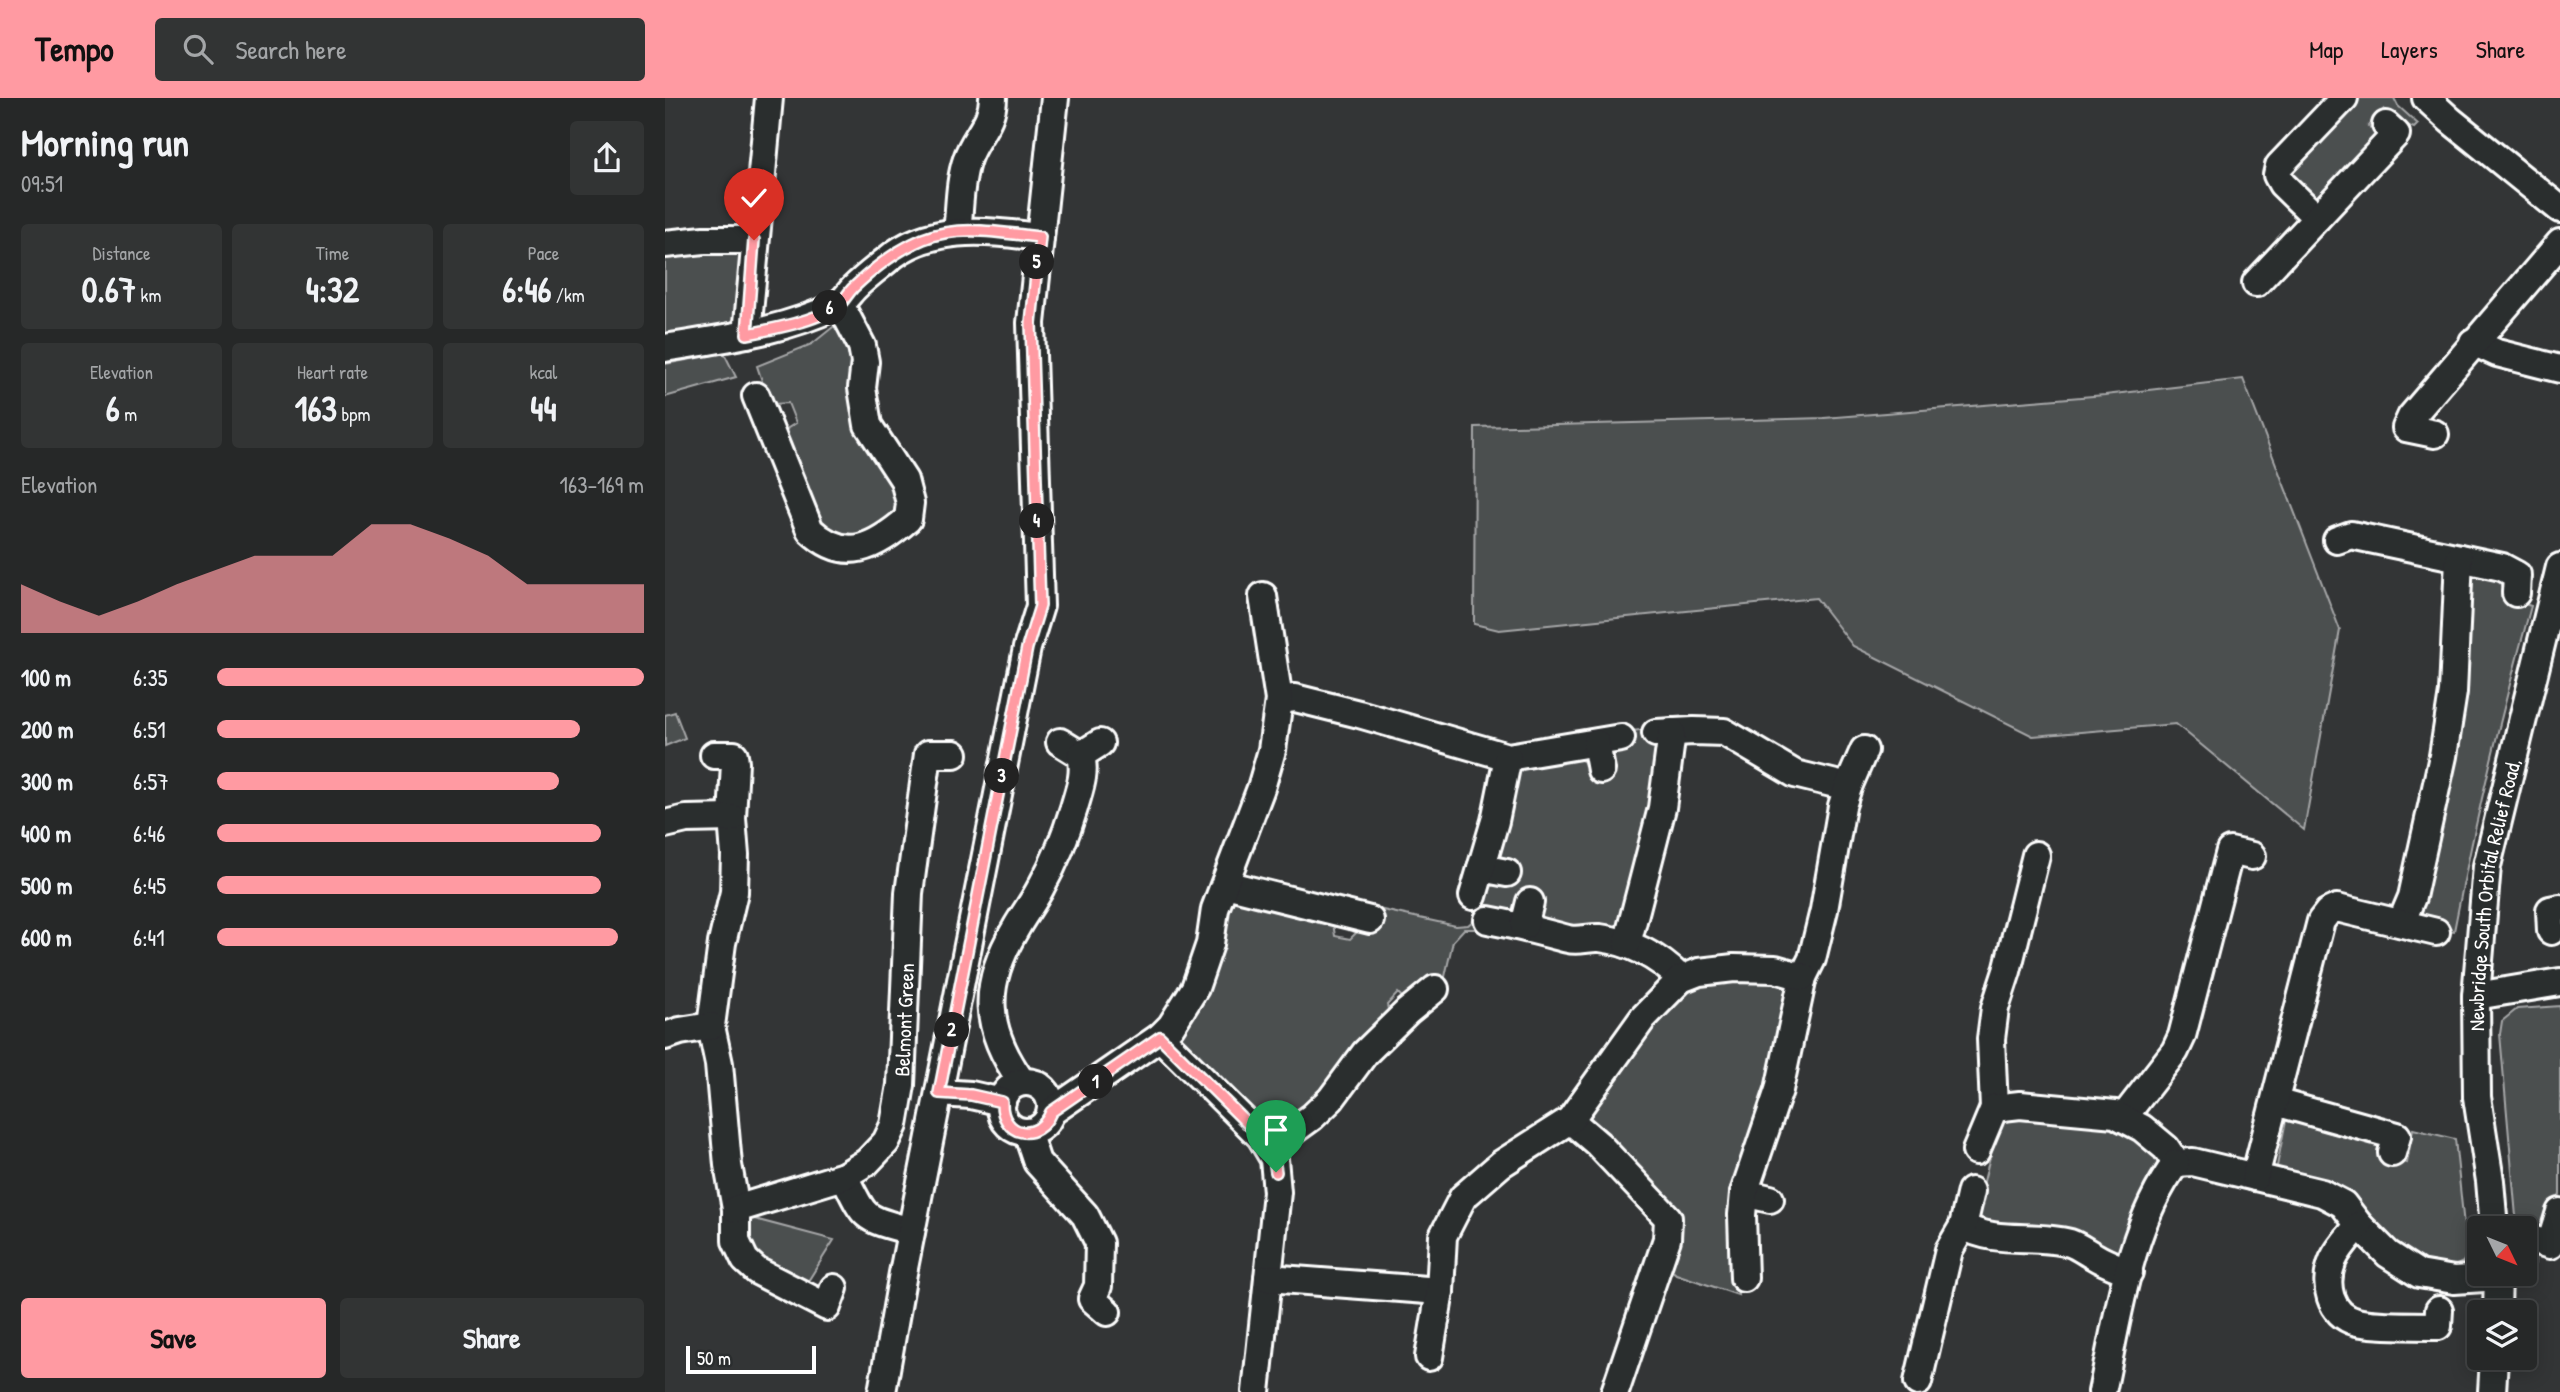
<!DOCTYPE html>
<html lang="en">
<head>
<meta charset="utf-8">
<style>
  body { margin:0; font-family:"Patrick Hand",sans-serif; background:#323434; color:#f1f3f6; height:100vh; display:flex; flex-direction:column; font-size:26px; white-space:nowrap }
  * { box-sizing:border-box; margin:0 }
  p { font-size:23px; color:#a4a6a8 }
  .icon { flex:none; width:38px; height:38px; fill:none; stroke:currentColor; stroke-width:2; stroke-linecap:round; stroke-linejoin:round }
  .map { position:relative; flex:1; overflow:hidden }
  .panel { display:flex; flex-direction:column; background:#262828; width:665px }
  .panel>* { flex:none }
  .needle { width:46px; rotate:133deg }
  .tools { position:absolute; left:1802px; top:1118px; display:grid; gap:14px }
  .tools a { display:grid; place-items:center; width:70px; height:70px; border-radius:7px; background:#262828; box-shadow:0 4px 18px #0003,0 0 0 2px #424445; font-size:35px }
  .scale { position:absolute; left:21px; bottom:18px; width:130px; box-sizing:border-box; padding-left:7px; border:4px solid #fff; border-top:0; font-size:19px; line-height:24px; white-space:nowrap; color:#fff; -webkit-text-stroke:5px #2a2d2e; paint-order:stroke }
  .pin { position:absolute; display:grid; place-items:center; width:60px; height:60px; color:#fff; margin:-72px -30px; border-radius:50% 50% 50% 0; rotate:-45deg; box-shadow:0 0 7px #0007 }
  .pin .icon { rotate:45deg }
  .km { position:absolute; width:35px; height:35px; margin:-18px; border-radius:50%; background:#222; color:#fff; font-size:19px; line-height:35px; text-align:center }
  .round { display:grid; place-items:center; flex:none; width:74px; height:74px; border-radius:7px; background:#323434 }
  .summary { display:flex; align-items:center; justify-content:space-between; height:119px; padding:0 21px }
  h1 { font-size:38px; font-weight:700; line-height:52px }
  .figures { display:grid; grid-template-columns:repeat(3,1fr); gap:10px; height:119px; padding:7px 21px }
  .figures div { display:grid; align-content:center; border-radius:7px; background:#323434; text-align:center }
  .figures b { font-size:35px; font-weight:700 }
  .figures small { font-size:19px; font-weight:400 }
  .figures p { font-size:19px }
  .chart { height:196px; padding:14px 21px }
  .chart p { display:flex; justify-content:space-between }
  .chart svg { width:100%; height:126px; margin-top:7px; fill:#ff9aa2; opacity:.7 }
  .button { display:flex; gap:14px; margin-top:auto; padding:14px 21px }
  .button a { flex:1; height:80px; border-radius:7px; background:#ff9aa2; color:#111; font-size:28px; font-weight:700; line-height:80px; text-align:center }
  .button a+a { background:#323434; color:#f1f3f6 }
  ul { padding:0 21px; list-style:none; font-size:23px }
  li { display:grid; grid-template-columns:112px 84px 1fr; align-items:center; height:52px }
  li i { height:18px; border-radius:9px; background:#ff9aa2 }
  header { display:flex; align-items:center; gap:42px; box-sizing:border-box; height:98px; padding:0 35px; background:#ff9aa2; color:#111 }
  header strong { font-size:33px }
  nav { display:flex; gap:38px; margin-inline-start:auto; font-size:24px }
  .search { width:490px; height:63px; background:#323434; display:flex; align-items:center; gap:18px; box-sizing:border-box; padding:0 24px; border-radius:7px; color:#a4a6a8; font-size:26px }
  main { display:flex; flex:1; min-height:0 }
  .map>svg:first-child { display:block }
</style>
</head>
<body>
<header>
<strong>Tempo</strong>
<div class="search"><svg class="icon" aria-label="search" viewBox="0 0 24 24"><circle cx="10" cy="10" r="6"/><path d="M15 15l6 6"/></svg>Search here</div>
<nav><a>Map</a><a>Layers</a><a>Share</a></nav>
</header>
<main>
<section class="panel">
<div class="summary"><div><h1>Morning run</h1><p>09:51</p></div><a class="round"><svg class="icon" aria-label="share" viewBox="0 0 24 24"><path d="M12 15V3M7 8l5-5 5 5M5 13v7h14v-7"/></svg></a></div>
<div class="figures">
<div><p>Distance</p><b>0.67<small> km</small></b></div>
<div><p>Time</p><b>4:32</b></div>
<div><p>Pace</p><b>6:46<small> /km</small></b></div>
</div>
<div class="figures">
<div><p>Elevation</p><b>6<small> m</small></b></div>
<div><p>Heart rate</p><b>163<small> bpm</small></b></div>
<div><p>kcal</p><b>44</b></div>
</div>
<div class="chart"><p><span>Elevation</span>163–169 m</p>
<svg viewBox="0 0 160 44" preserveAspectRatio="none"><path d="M0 44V27L10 33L20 38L30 33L40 27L50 22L60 17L70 17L80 17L90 6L100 6L110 11L120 17L130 27L140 27L150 27L160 27V44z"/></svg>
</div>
<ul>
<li><b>100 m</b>6:35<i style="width:100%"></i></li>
<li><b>200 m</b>6:51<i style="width:85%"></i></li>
<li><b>300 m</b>6:57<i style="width:80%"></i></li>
<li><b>400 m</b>6:46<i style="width:90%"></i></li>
<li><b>500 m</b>6:45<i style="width:90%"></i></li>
<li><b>600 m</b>6:41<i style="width:94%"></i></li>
</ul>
<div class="button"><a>Save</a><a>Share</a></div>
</section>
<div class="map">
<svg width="1895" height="1294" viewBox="0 0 1895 1294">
  <rect width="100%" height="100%" fill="#333536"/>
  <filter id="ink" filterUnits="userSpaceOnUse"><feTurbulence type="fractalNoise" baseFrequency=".0143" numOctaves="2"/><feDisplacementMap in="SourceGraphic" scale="14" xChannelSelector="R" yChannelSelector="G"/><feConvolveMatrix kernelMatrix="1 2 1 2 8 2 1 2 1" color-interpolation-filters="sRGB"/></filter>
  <g filter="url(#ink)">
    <path fill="#4c4f50" stroke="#a6a7a8" stroke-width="2" d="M1694 0H1729L1733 8 1753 26 1749 30 1732 23 1719 11 1703 28 1713 37 1654 104 1626 79 1628 70Z
      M69 154 77 160C76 181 82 212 64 226L0 238V156Z
      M173 225 183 234 232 387 235 416 196 443 160 435 118 338 123 330 131 325 123 305 109 306 102 298 92 268 147 246Z
      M59 255 71 279 0 299V266Z
      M1578 281 1675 532 1639 732 1511 626 1368 638 1188 548 1151 500 834 532 809 526 810 329 1159 320 1440 297Z
      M1814 475 1834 482 1837 489 1836 499 1866 508C1836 616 1810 723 1789 833L1775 831 1753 819 1800 489 1807 479Z
      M10 614 20 640 0 648V617Z
      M982 631 996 649 994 677 953 832 884 831 855 811 816 831H799L788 843 775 901H739L733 895 722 907 724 915 670 988 610 1038 511 939 565 803 570 800 668 825 670 838 685 841 696 830H708L713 811 791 828 803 827 820 813 816 804 831 759 853 669 911 659 919 664 924 675C945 664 954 658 960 634Z
      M1096 881 1121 887 1125 894 1071 1178 1073 1197 1011 1176 1003 1169 1011 1149 927 1027 925 1019C944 982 998 901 1037 885 1051 879 1080 882 1096 881Z
      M1895 908V1096L1886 1126 1881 1129 1869 1126 1861 1152 1871 1157 1869 1180 1856 1187 1855 1176H1860V1130H1852L1835 936 1837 923 1852 911Z
      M1360 1017 1463 1031 1496 1059V1067L1456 1160 1313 1124 1311 1116 1331 1034 1338 1020Z
      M1622 1017 1709 1043 1713 1049V1058L1742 1065 1748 1031 1790 1041 1802 1157 1798 1164 1788 1169 1780 1170 1752 1162 1611 1073Z
      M82 1119 169 1142 138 1191 84 1156Z"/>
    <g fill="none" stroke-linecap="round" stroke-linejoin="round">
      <defs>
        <g id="minor">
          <path d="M1761 0 1785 22 1895 111"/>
          <path d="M1652 120 1617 86 1612 77 1614 68 1679 0"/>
          <path d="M292 134C295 110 294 84 302 61 309 39 328 25 328 0"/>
          <path d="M0 146 39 142H89"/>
          <path d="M1591 185 1731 36 1721 27"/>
          <path d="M82 236 104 0"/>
          <path d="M1808 244 1832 255 1895 271"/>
          <path d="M0 250C58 240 117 234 170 208 179 204 183 196 189 190 199 180 211 171 222 162 265 125 323 133 375 139"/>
          <path d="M91 298 145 432C181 466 210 449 243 421L245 405 239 382 203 327 197 290 200 264 197 248 175 206"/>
          <path d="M1770 336 1741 330 1746 319 1895 145"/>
          <path d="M1672 442 1686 437 1837 469 1852 477 1851 495"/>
          <path d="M614 602 630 600 694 616 843 659 956 640"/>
          <path d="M991 635 1029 633 1059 634 1130 676 1183 689"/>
          <path d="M395 644 416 657"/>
          <path d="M931 645 936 672"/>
          <path d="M49 657H69L70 665 67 720 70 757 69 794 57 845 46 928 54 966 63 1067 71 1111V1143L80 1162 92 1173 162 1209 169 1190"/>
          <path d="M0 726 21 721 67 720"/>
          <path d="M816 770 842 775"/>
          <path d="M560 786 705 822"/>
          <path d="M808 798 830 723 843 659"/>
          <path d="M823 822C851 827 876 834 903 841 914 844 924 839 935 840 966 844 994 859 1016 881"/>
          <path d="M1736 825 1747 799 1778 658 1788 594 1794 460"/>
          <path d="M859 828 865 804"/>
          <path d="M1886 833 1885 812 1895 810"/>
          <path d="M962 846 997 710 1007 634"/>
          <path d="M1811 898 1895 884"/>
          <path d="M0 938 15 933 46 928"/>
          <path d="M495 939 596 1039 609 1061 612 1094 591 1294"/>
          <path d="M357 984C319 931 316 888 351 830 359 816 369 803 376 789 390 764 401 737 409 710 414 692 421 676 416 657L435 645"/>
          <circle cx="361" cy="1009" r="25"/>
          <path d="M274 995 306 997 337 1004"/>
          <path d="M1610 1004 1732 1038 1727 1055"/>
          <path d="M1329 1010 1326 941 1330 910 1342 873 1371 757"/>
          <path d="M386 1014 495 939 506 928 530 890 545 846 550 811 596 690 607 652 614 602 598 498"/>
          <path d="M1458 1020 1510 953 1517 938 1565 753 1587 758"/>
          <path d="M905 1022 933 1046 1003 1120 1002 1141 950 1294"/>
          <path d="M362 1034 372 1064 420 1117 434 1145 433 1188 427 1201 442 1214"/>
          <path d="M604 1050 647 1019 666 1001 700 955 742 914 770 891"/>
          <path d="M1311 1053 1329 1010 1355 1007 1450 1016 1477 1030 1501 1050 1511 1065 1528 1064 1657 1095 1678 1106 1694 1127 1723 1156 1754 1176 1789 1182 1834 1179"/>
          <path d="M179 1078C202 1124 197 1119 246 1133"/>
          <path d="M1590 1079 1656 823 1663 814 1672 810 1771 834"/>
          <path d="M1079 1095 1105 1101"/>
          <path id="s1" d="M71 1111 179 1078 202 1064 221 1044 229 1027 236 987 244 795 263 656H289"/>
          <path d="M1694 1127C1685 1138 1674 1149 1668 1162 1658 1186 1664 1217 1692 1224 1714 1229 1749 1227 1773 1228L1774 1212"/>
          <path d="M1298 1128C1331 1147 1369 1135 1405 1145 1414 1148 1421 1154 1429 1158 1440 1165 1452 1169 1464 1174"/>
          <path id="s2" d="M1829 1130 1825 1083 1812 999 1811 898 1822 768 1895 469"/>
          <path d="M1866 1141 1885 1147 1895 1114"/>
          <path d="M603 1180 775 1193"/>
          <path d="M1079 1180 1077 1117 1079 1095 1114 992 1138 879 1147 861 1159 812 1177 708 1183 689 1199 652"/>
          <path d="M1832 1214 1833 1176"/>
          <path d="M764 1259 775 1193 778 1138 798 1099 836 1066 905 1022 978 920 1016 881 1034 874 1069 870 1110 871 1138 879"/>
          <path d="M1253 1284 1284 1152 1298 1128 1306 1093"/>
          <path d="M217 1294 238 1175 362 550 375 508 366 225 390 0"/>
          <path d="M1437 1294C1453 1220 1464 1127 1511 1065"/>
          <path d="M1827 1294 1829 1260"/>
        </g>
      </defs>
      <use href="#minor" stroke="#fff" stroke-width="32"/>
      <use href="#minor" stroke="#2a2d2e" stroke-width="26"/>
    </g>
  </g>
  <g fill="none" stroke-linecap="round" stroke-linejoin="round" filter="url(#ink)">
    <defs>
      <path id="route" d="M89 142 82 236C109 231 151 223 174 207 179 203 183 195 188 190 208 171 232 152 258 141 294 126 338 135 375 139L366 225 375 508 362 550 274 995 306 997 337 1004C336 1038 373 1046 386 1014L495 939 596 1039 609 1061 611 1074"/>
    </defs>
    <use href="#route" stroke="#fff" stroke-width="14"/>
    <use href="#route" stroke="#ff9aa2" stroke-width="9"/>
  </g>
  <g text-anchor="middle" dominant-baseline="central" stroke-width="7" stroke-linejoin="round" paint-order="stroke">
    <g font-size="21" fill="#fff" stroke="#2a2d2e">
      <text stroke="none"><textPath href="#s2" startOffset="336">Newbridge South Orbital Relief Road,</textPath></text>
      <text stroke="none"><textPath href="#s1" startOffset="292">Belmont Green</textPath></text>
    </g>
  </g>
</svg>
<div class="tools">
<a><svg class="needle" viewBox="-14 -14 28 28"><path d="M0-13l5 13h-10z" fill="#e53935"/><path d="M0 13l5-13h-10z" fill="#a4a6a8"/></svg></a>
<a><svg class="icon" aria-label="layers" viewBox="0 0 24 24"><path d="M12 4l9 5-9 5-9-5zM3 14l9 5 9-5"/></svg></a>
</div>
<div class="scale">50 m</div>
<div class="pin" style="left:611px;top:1074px;background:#1e9e55"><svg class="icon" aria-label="arrive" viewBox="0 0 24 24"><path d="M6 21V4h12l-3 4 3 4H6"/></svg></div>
<div class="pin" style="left:89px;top:142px;background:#d93025"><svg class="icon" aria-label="check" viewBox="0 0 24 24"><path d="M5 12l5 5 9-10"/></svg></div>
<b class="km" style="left:431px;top:984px">1</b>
<b class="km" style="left:287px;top:932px">2</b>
<b class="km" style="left:337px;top:678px">3</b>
<b class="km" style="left:372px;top:423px">4</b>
<b class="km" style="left:372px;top:164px">5</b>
<b class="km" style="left:165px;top:210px">6</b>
</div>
</main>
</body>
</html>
